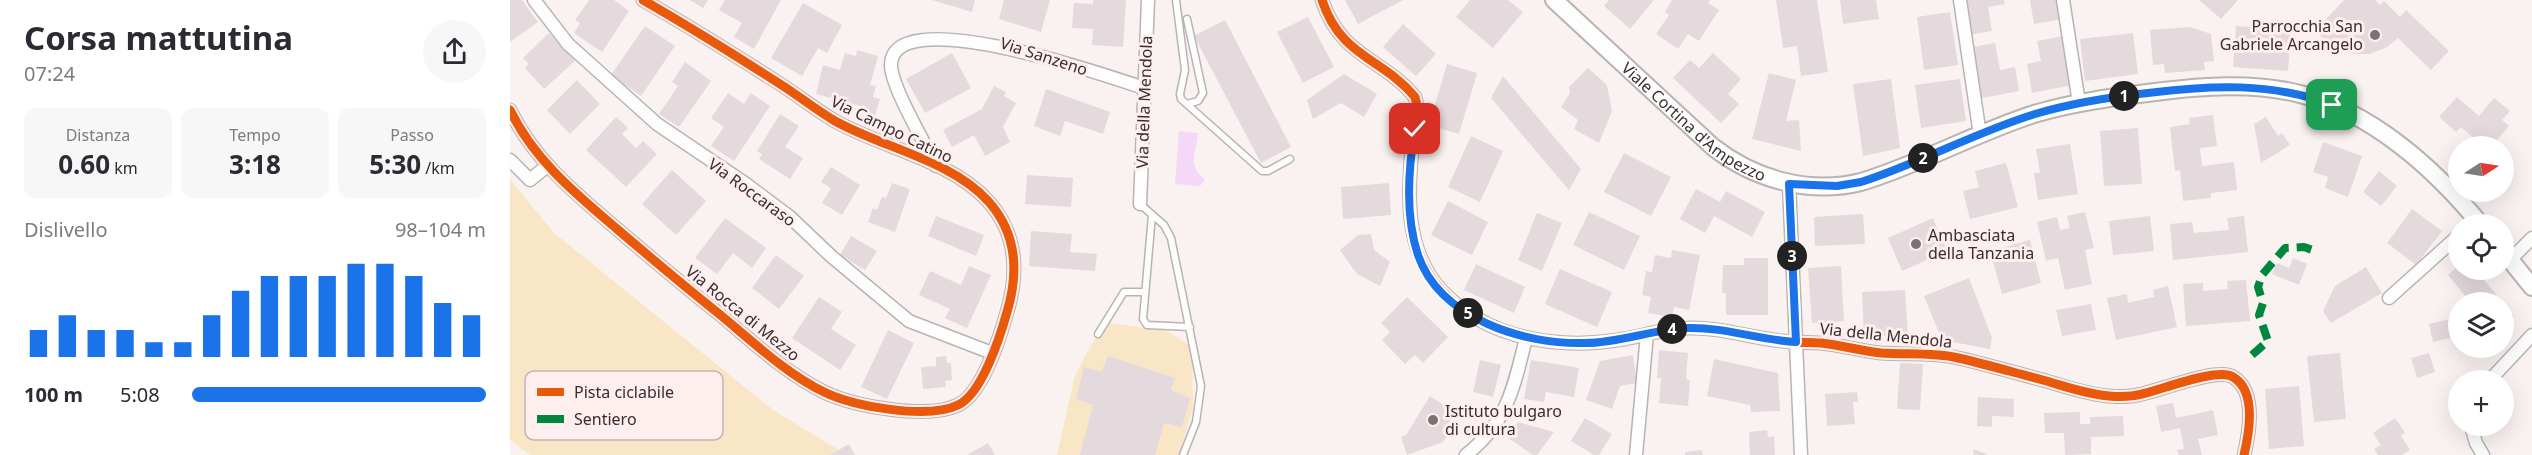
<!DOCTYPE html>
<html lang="it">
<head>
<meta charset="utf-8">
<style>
  body { margin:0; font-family:"Noto Sans",sans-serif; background:#f7f7f7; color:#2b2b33; height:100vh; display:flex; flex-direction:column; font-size:22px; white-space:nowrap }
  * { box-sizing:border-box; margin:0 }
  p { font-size:20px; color:#7c7c81 }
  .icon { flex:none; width:33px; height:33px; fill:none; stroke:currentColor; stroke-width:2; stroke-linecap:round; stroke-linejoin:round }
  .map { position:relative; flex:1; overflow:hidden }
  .panel { display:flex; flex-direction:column; background:#fff; width:510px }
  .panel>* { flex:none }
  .needle { width:39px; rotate:78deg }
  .tools { position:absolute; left:1938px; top:136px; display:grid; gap:12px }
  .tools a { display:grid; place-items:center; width:66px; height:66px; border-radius:50%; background:#fff; box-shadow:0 6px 24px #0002; font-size:30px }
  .pin { position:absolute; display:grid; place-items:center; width:51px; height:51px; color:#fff; margin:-26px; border-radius:12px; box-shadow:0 3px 9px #0006 }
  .km { position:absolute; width:30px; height:30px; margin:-15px; border-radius:50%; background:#222; color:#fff; font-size:16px; line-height:30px; text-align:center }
  .round { display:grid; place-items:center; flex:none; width:63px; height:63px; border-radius:32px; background:#f7f7f7 }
  .headline { display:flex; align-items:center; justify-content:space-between; height:102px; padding:0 24px }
  h1 { font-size:33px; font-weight:700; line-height:45px }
  .metrics { display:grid; grid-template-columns:repeat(3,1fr); gap:9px; height:102px; padding:6px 24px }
  .metrics div { display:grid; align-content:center; border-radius:12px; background:#f7f7f7; text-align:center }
  .metrics b { font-size:26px; font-weight:700 }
  .metrics small { font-size:16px; font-weight:400 }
  .metrics p { font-size:16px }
  .chart { height:168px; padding:12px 24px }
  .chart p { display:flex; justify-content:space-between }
  .chart svg { width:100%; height:108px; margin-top:6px; stroke:#1a73e8; stroke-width:6 }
  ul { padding:0 24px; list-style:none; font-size:20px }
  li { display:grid; grid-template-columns:96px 72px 1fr; align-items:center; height:45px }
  li i { height:15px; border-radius:8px; background:#1a73e8 }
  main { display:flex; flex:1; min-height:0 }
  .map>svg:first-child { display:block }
</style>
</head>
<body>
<main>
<section class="panel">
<div class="headline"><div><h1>Corsa mattutina</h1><p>07:24</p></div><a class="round"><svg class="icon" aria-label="share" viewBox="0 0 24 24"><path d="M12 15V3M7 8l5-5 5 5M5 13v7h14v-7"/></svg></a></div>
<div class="metrics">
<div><p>Distanza</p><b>0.60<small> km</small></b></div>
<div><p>Tempo</p><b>3:18</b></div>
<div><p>Passo</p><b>5:30<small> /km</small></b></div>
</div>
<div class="chart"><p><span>Dislivello</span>98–104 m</p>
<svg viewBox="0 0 160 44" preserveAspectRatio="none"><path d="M5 44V33M15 44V27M25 44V33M35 44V33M45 44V38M55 44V38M65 44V27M75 44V17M85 44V11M95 44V11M105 44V11M115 44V6M125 44V6M135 44V11M145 44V22M155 44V27"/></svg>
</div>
<ul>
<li><b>100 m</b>5:08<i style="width:100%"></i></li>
</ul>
</section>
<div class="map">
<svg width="2022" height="455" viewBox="0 0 2022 455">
  <rect width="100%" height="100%" fill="#faf2f1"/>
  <path fill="#f9e6c7" d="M0 179 43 232 263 410 337 455H20L0 440Z
    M594 322 657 331 682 347 683 408 669 455H547L565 375Z"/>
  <path fill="#f5d7f7" d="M669 131 688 133C687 151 676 165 695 179L690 186 665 184Z"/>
  <path fill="#e4d9dc" d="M0 0H12L28 22 0 42Z
    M79 0H104L119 11 92 52 64 33 70 23 65 20Z
    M180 0H198L193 8Z
    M215 0H271L244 49 224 37 232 23 209 10Z
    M422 0H465L462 12Z
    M494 0H540L531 32 489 19Z
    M583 0H616L613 47 582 45 583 29 562 28 564 3 583 4Z
    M835 0H893L848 24Z
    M960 0H998L1013 12 983 48 946 17Z
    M1099 0H1144L1120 29 1094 6Z
    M1162 0H1200L1198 3 1209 10 1189 41 1178 34 1168 49 1146 34 1159 15 1155 12Z
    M1266 0H1307L1318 72 1291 76 1287 46 1273 48Z
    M1330 0H1366L1369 19 1333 24Z
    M1453 0H1494L1495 4 1478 7 1482 31 1458 35Z
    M1520 0H1550L1553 19 1524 24Z
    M1689 0H1728L1711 19Z
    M1834 0H1865L1870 5 1874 1 1890 17 1896 10 1939 51 1921 70 1888 38 1877 47 1860 54H1844L1831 50 1804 32Z
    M293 3 332 25 317 53 308 48 292 76 261 58Z
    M1440 12 1448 65 1414 70 1407 17Z
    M798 17 824 67 793 83 767 32Z
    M715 20 781 147 751 163 684 36Z
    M893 24 926 54 906 76 873 47Z
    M135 26 165 46 131 96 101 75Z
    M1726 26 1781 30 1778 71 1723 67Z
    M1680 27 1701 34 1704 61 1694 62 1695 70 1655 73 1654 64 1643 65 1640 30Z
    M39 33 65 61 34 89 15 68 19 64 13 58Z
    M1623 33 1628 74 1575 81 1570 39Z
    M1553 36 1562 85 1522 93 1517 64 1531 61 1527 41Z
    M1485 43 1490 70 1505 67 1509 91 1467 99 1457 48Z
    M347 50 368 56 360 85 366 86 363 97 370 99 365 116 353 113 354 107 306 94 313 65 330 70 335 53 346 56Z
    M442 53 461 88 415 113 396 79Z
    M1203 53 1231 79 1218 94 1229 104 1211 123 1163 78 1180 60 1189 68Z
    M175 62 201 81 169 127 149 114 168 86 162 82Z
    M937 64 967 73 949 134 919 125Z
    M1078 68 1097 85 1102 111 1089 143 1064 129 1068 120 1051 107 1060 93 1059 87Z
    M1259 73 1286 80 1276 121 1289 120 1291 151 1242 139Z
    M834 74 867 94 854 117 831 103 803 119 797 100Z
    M993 76 1071 169 1059 190 981 98Z
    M1381 79 1390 148 1353 156 1343 84Z
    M1450 79 1456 121 1411 128 1405 85Z
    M67 80 90 104 60 134 37 110Z
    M484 86 496 92 494 96 506 103 493 127 500 142 475 156 464 135 442 147 433 130 472 109Z
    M536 89 600 112 593 134 555 121 550 136 524 126Z
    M218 93 234 104 241 93 260 106 224 161 201 146 214 127 201 118Z
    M1947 97 1969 116 1984 98 2000 111 1992 120 1999 126 1981 147H1974L1951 127 1946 132 1929 117Z
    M270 114 289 126 275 147 293 158 280 179 249 159 252 154 247 151Z
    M1703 115 1707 146 1690 148 1692 166 1724 162 1727 190 1701 193V198L1673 201 1670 170 1665 171 1660 127 1680 124 1679 118Z
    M106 117 118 128 112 134 126 148 133 141 147 154 116 187 76 150Z
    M1756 117 1768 136 1772 133 1780 145 1751 163 1744 124Z
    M1628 128 1632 184 1594 186 1590 131Z
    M961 136 993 151 970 202 938 187Z
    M1813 142 1852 156 1838 197 1815 188 1818 177 1803 172Z
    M1560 144 1568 194 1528 200 1524 173H1530L1526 149Z
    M1114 153 1161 177 1141 216 1094 192Z
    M1496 163 1508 207 1460 219 1453 191 1469 187 1465 171Z
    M321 167 350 185 332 215 312 203 321 188 311 182Z
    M162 170 196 201 166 235 132 204Z
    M1869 171 1887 186 1871 206 1853 192Z
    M517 175 563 178 561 207 515 204Z
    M382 183 400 189 385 232 358 222 363 208 367 210 372 197 376 198Z
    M879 183 881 215 833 219 831 187Z
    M1186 189 1210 202 1216 191 1255 212 1242 237 1204 216 1195 233 1170 219Z
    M938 201 978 222 962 255 921 235Z
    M1902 209 1932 231 1906 265 1877 243Z
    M1079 212 1130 236 1114 270 1063 245Z
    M1575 212 1584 248 1575 250 1582 284 1555 290 1548 258 1536 261 1527 222 1547 217 1550 230 1560 228 1557 216Z
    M1027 213 1052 223 1032 271 1008 260Z
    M1353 214 1355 244 1305 246 1304 217Z
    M426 216 474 235 466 256 418 236Z
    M1640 216 1644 251 1603 255 1599 221Z
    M1734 216 1738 252 1663 260 1660 224 1682 222 1684 233 1719 230 1717 218Z
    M215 218 256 248 242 268 223 253 207 274 185 258Z
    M1423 218 1437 251 1392 271 1378 238Z
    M521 231 562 234 560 252 587 254 585 271 519 266Z
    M861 234 864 250 880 262 870 286 847 274 830 250 848 235Z
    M341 236 367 251 355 270 330 255Z
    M1520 240 1531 283 1492 294 1480 251Z
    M1162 250 1190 255 1179 310 1164 307 1162 317 1138 313 1141 297 1132 295 1136 271 1142 272 1145 255 1161 258Z
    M266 255 294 276 269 309 242 288Z
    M1234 258H1258V315H1216V293H1212L1213 265H1234Z
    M1783 258 1797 264 1789 285 1762 274 1767 263 1779 268Z
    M966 264 1015 287 1004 313 954 290Z
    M459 266 481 275 457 328 435 318 440 309 409 295 420 271 451 285Z
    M1331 266 1334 321 1302 323 1298 268Z
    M1948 266V270H1966L1993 303H1961L1938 275Z
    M1856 267 1872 293 1821 323 1813 311 1825 286Z
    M1050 269 1102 292 1087 327 1035 304Z
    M1459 278 1482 338 1480 349 1432 340 1414 296Z
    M1736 280 1740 321 1676 326 1673 284 1693 283V291L1718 289 1717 281Z
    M1658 286 1667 327 1606 340 1597 298 1617 294 1618 303 1644 297 1643 290Z
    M1395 290 1398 335 1354 337 1352 292Z
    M309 297 332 312 321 329 346 345 330 370 282 338Z
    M897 297 938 337 913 363 905 355 895 364 872 340 880 332 871 323Z
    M1994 303 2004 316 1994 324Z
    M1581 304 1586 330 1552 336 1546 310Z
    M1941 319 1945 337 1923 342 1919 324Z
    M378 330 404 343 377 399 351 387Z
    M1149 350 1178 353 1176 379 1180 380 1178 406 1149 403 1151 378H1147Z
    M1830 353 1836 419 1804 422 1797 356Z
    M1919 353 1925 372 1907 378 1901 358Z
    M1123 355 1127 383 1110 386 1102 409 1076 400 1090 361Z
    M436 356 437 363H441L442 380 435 381 436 387 413 389 411 367 426 366V357Z
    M598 356 665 378 661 390 680 398 672 427 654 423 645 455H570L583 405 566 399 574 367 592 372Z
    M1204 359 1268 373 1270 411 1241 412 1240 405 1197 396Z
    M970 360 991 365 983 397 963 392Z
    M1021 360 1069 368 1064 397 1036 392 1034 402 1014 399Z
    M1390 363 1413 364 1410 410 1387 409Z
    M1789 386 1794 446 1759 449 1755 389Z
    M1347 392 1348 402H1343L1345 424 1317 426 1315 394Z
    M920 396 946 413 936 427 941 430 933 442 897 455 891 437 896 435Z
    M1468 397 1504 399V417L1482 416V427L1467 426Z
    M1663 403 1666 418 1703 410 1708 435 1688 439 1692 455H1669L1667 450 1674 449 1670 428 1651 432 1646 406Z
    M1570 412V424H1580V417L1613 416 1614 436 1581 437V454L1555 455 1554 433H1535L1534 413Z
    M1075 418 1102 434 1089 455H1084L1061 441Z
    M1885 418 1895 433 1891 436 1900 450 1892 455H1868L1864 449 1871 445 1863 433Z
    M1008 422 1044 432 1027 455H1023L997 437Z
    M1257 430 1258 437 1264 436 1265 455H1240L1239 432Z
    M478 443 485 455H457Z
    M339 444 345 455H320Z
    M1464 449 1478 455H1463Z
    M1192 450 1193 455H1175V452Z"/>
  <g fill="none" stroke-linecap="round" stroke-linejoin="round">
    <defs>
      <path id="lane" d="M666 0 675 70 670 94 671 99 752 171H758L780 159
        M677 104 688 101 693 93 677 19
        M630 204 654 225 661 238 691 386 686 422 673 455
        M642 215 633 319 637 325 680 327
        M588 334 614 292H634"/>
      <path id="street" d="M24 0 58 44 147 124 236 184 280 217 322 257 399 321 482 353
        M812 0C831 58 873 58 905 97 910 112 905 125 903 140 897 193 894 252 933 292 979 340 1050 350 1114 339 1136 335 1156 328 1179 328 1211 327 1241 338 1272 341 1285 343 1298 342 1311 343 1331 345 1351 351 1371 353 1397 355 1423 352 1448 358 1475 364 1502 372 1529 379 1552 385 1574 394 1599 396 1610 397 1621 397 1632 394 1651 390 1708 367 1723 377 1747 391 1739 434 1734 455
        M1450 0 1470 135
        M1553 0 1569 103
        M0 110C24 160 66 194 107 229 141 258 174 286 208 313 241 340 275 373 314 392 343 406 417 420 448 405 472 394 490 337 497 312 509 272 507 233 478 201 441 160 373 148 325 121 306 110 289 96 270 84 225 55 180 27 133 0
        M0 160 20 180 37 166
        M426 166C415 143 382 88 381 66 379 0 598 76 634 88
        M1279 184 1291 455
        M630 204 638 0
        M2000 260 2022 238
        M1879 298 1948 236
        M1979 381 2022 335
        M1961 426 1966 443 1973 455
        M956 455C998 422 1004 386 1016 338
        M1126 455 1137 334"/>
      <g id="secondary">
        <path id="s1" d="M1044 0 1203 147C1244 179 1299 195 1351 182 1410 164 1465 133 1524 114 1564 102 1605 97 1645 92 1693 86 1743 82 1790 94 1862 112 1925 169 1971 225"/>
        <path d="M1994 252 2022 287"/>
      </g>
    </defs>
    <use href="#lane" stroke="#b9b3b2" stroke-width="9"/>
    <use href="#street" stroke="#b9b3b2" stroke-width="15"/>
    <use href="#secondary" stroke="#b9b3b2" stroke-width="20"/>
    <use href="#lane" stroke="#fefdfd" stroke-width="6"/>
    <use href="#street" stroke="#fefdfd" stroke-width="12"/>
    <use href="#secondary" stroke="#fefdfd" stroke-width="16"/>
    <path stroke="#00873e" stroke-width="8" stroke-dasharray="15 8" stroke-linecap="butt" d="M1742 355 1758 341 1749 315 1753 303 1748 287 1752 275 1775 248 1794 247 1805 251"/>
    <defs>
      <path id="cycleway" d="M812 0C831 58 873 58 905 97 910 112 905 125 903 140 897 193 894 252 933 292 979 340 1050 350 1114 339 1136 335 1156 328 1179 328 1211 327 1241 338 1272 341 1285 343 1298 342 1311 343 1331 345 1351 351 1371 353 1397 355 1423 352 1448 358 1475 364 1502 372 1529 379 1552 385 1574 394 1599 396 1610 397 1621 397 1632 394 1651 390 1708 367 1723 377 1747 391 1739 434 1734 455
        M0 110C24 160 66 194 107 229 141 258 174 286 208 313 241 340 275 373 314 392 343 406 417 420 448 405 472 394 490 337 497 312 509 272 507 233 478 201 441 160 373 148 325 121 306 110 289 96 270 84 225 55 180 27 133 0"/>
    </defs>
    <use href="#cycleway" stroke="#feeeed" stroke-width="13"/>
    <use href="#cycleway" stroke="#e8590c" stroke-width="9"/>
  </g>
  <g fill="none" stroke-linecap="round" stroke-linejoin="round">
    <defs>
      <path id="route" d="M905 129C898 170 895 216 908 255 930 319 1015 345 1075 343 1110 343 1143 329 1178 328 1214 327 1250 340 1286 342L1279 184 1327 186 1351 182C1410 163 1466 132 1525 114 1562 103 1600 97 1638 93 1701 85 1762 82 1822 105"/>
    </defs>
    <use href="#route" stroke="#fff" stroke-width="12"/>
    <use href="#route" stroke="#1a73e8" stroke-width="8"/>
  </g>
  <g fill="#7a7373" stroke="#feeeed" stroke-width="2">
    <circle cx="1865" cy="35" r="6"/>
    <circle cx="1406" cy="244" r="6"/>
    <circle cx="923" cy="420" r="6"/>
  </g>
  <g text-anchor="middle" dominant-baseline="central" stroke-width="6" stroke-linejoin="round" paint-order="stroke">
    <g font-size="16" fill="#352f2f" stroke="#feeeed" text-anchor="start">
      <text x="1853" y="26" text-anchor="end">Parrocchia San<tspan x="1853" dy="18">Gabriele Arcangelo</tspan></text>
      <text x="1418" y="235">Ambasciata<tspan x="1418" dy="18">della Tanzania</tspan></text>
      <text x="935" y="411">Istituto bulgaro<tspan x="935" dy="18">di cultura</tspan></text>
    </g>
    <g font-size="16" fill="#352f2f" stroke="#feeeed">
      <text transform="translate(534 56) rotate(18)">Via Sanzeno</text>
      <text transform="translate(634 102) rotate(-88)">Via della Mendola</text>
      <text stroke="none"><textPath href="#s1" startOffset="186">Viale Cortina d'Ampezzo</textPath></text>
      <text transform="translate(382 129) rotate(26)">Via Campo Catino</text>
      <text transform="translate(242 192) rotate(36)">Via Roccaraso</text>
      <text transform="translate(233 313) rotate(39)">Via Rocca di Mezzo</text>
      <text transform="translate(1376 335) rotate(6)">Via della Mendola</text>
    </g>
  </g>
  <rect x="15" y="371" width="198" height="69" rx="9" fill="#feeeed" stroke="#c2b5b4" stroke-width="1.5"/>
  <rect x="27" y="388" width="27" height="8" fill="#e8590c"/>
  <rect x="27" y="415" width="27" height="8" fill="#00873e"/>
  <g font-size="16" fill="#352f2f">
    <text x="64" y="398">Pista ciclabile</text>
    <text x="64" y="425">Sentiero</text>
  </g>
</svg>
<div class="tools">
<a><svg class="needle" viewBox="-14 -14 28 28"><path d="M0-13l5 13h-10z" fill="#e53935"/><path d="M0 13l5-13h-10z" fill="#7c7c81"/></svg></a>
<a><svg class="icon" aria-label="locate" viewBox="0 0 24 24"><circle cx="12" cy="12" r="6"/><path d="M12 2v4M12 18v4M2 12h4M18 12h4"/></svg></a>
<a><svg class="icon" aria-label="layers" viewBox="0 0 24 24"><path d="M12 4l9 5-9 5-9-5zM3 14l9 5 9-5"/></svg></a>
<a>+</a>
</div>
<div class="pin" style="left:1822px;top:105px;background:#1e9e55"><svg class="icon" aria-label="arrive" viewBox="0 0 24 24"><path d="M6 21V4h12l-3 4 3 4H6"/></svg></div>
<div class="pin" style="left:905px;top:129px;background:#d93025"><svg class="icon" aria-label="check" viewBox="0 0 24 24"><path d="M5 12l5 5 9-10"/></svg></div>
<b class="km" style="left:1614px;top:96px">1</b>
<b class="km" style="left:1413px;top:158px">2</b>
<b class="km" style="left:1282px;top:256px">3</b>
<b class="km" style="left:1162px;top:329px">4</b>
<b class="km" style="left:958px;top:313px">5</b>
</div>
</main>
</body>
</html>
